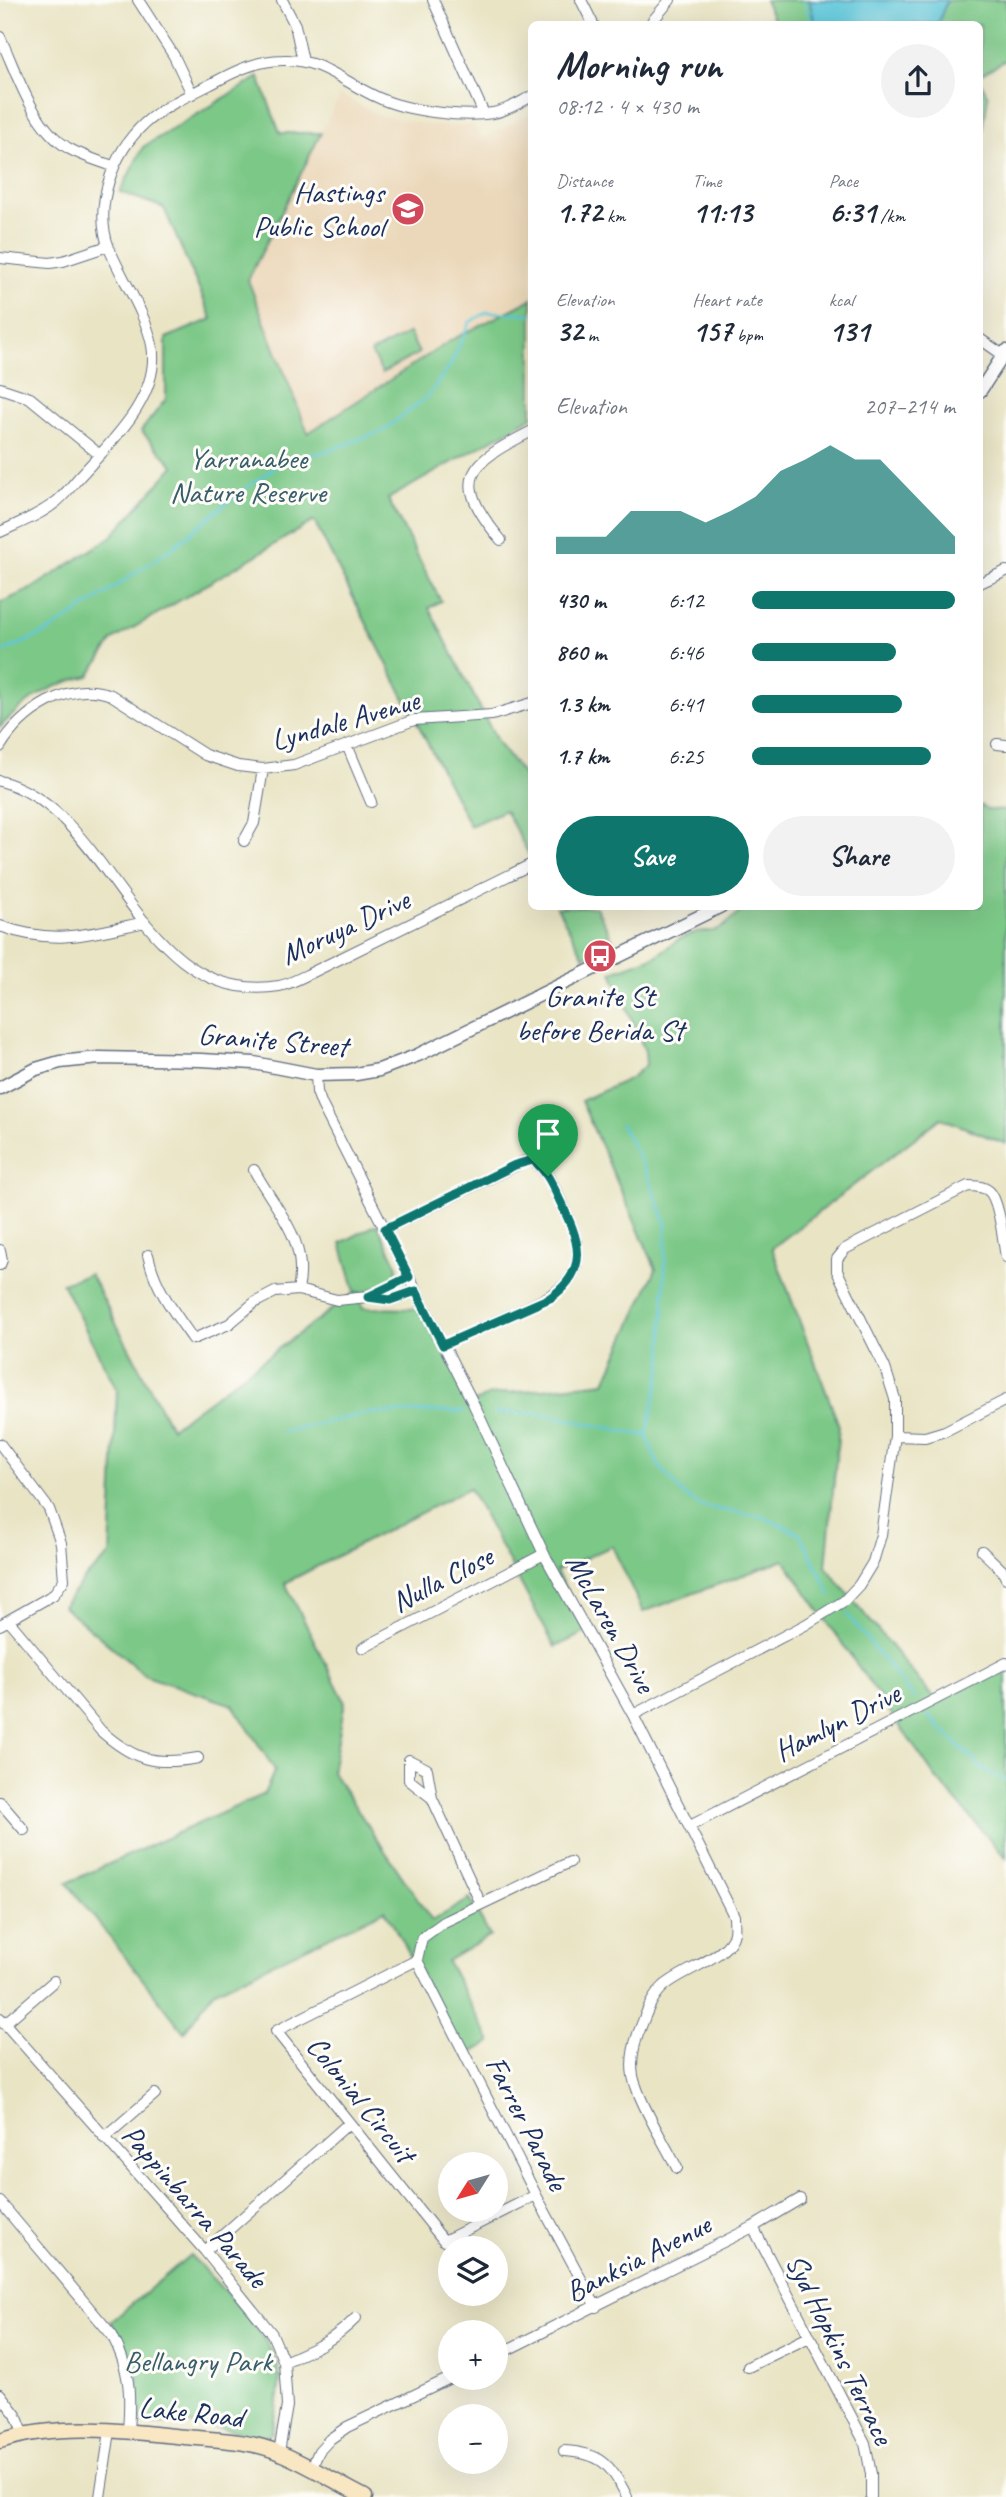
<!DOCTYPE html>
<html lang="en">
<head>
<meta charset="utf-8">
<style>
  body { margin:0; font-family:Caveat,sans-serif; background:#f2f2f3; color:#1f2937; height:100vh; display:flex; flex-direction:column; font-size:26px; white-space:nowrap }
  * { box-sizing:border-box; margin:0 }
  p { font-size:23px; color:#747a83 }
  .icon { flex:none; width:38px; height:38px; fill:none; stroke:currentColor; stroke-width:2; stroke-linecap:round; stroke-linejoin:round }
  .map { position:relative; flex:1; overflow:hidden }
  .side { position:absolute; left:528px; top:21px; width:455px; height:889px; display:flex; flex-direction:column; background:#fff; border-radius:10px; box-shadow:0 7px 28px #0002 }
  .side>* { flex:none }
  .needle { width:46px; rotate:233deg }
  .controls { position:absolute; left:438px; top:2152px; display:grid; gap:14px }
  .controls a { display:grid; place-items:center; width:70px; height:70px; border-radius:50%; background:#fff; box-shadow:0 7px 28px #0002; font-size:35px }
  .pin { position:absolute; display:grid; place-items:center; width:60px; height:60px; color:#fff; margin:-72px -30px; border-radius:50% 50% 50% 0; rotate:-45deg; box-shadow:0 0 7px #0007 }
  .pin .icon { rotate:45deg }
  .round { display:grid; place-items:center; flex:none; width:74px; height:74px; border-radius:37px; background:#f2f2f3 }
  .head { display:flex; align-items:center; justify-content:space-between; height:119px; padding:0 28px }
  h1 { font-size:38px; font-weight:800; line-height:52px }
  .stats { display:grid; grid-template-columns:repeat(3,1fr); gap:10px; height:119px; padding:7px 28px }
  .stats div { display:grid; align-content:center }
  .stats b { font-size:30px; font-weight:800 }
  .stats small { font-size:19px; font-weight:400 }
  .stats p { font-size:19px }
  .chart { height:196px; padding:14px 28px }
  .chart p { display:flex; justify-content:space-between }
  .chart svg { width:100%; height:126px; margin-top:7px; fill:#0f766e; opacity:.7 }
  .primary-button { display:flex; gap:14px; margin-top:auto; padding:14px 28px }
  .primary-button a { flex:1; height:80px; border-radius:42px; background:#0f766e; color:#fff; font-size:28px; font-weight:800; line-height:80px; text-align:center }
  .primary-button a+a { background:#f2f2f3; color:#1f2937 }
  ul { padding:0 28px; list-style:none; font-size:23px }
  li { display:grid; grid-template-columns:112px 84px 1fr; align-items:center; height:52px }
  li i { height:18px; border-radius:9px; background:#0f766e }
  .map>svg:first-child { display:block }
</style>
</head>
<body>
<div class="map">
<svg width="1006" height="2497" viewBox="0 0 1006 2497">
  <rect width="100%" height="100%" fill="#fdfcf7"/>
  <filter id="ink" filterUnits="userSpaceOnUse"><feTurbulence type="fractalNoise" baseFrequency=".0143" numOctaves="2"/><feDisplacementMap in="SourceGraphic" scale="14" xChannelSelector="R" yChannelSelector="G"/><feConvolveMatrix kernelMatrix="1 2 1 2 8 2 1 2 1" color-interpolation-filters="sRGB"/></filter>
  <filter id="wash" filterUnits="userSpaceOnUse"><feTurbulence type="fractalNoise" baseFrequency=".00686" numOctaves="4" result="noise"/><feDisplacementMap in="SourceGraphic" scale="28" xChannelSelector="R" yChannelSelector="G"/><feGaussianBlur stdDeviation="1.57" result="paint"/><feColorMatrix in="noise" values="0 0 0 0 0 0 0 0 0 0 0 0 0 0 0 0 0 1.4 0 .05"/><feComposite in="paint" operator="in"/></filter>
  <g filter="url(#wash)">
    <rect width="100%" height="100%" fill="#e9e4c4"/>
    <path fill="#ebd8ba" d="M340 95 378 115 434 126 474 125 482 139 532 113V299L453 339 308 433 248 280Z"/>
    <path fill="#7bc887" stroke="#4b7c72" stroke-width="2" d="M765 0H1006V60L980 75V24H775Z
      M259 77 280 133H321L248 280 308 433 453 339 532 299V417L388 499 441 601 429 608 499 745 532 786V860L505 810 470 826 314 521 113 640 89 676C51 684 27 699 0 727V603L31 589 111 537 174 466 141 431 166 399V338L212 319 164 208 120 192 143 147Z
      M980 81 988 96 980 153Z
      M409 333 419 353 382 373 371 353Z
      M980 805 987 810H1006V1144L941 1118 772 1248 839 1426 826 1567 934 1699 1006 1663V1858L936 1778 784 1560 643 1612 612 1546 556 1571 589 1631 555 1647 469 1488 285 1583 345 1702 332 1772 432 1921 470 1899 490 1936 447 1961 491 2042 465 2056 385 1910 213 1992 184 2032 67 1883 264 1794 275 1770 233 1705 146 1676 63 1606 84 1579 110 1555 117 1390 62 1283 90 1274 171 1428 355 1292 341 1243 377 1224 397 1265V1278L363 1293 356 1292 363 1308 418 1309 473 1403 490 1395 605 1382 656 1269 581 1101 631 1078 646 1065 645 1051 612 972 656 956 679 939 697 932 713 931 723 927 746 907 980 906Z
      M557 907H596L614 942 584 957Z
      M190 2255C216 2283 272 2334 279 2372 282 2387 274 2416 272 2432 263 2443 244 2432 231 2430 216 2427 202 2425 187 2424 172 2423 157 2426 142 2422 134 2409 139 2392 137 2378 132 2356 123 2340 111 2322Z"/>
    <path fill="#5ec7da" stroke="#3c7b9c" stroke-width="2" d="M809 0H947L938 24H815Z"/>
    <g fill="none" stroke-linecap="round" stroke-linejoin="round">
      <path stroke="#5ec7da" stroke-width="2.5" d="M803 0 813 24
        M0 653 49 631 99 598 172 548 239 493 284 461 327 451 383 431 427 397 450 366 470 322 487 312 532 314
        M621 1124 644 1167 666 1223 662 1367 647 1434
        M495 1413H538L647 1436 658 1465 684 1495 701 1506 763 1517 800 1534 831 1595
        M282 1432 368 1413 464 1411
        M848 1615 914 1698
        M928 1716 983 1769 1006 1781"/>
    </g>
  </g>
  <g filter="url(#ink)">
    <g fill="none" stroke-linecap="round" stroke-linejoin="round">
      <defs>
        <path id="minor" d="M138 0 174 56 192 94
          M282 0 295 25 303 61
          M433 0 484 114
          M581 0 593 24
          M650 24 670 0
          M0 37C17 73 32 126 68 148 82 156 98 161 113 166
          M0 258 50 263 63 261 108 246
          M980 339 1003 355
          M0 388 30 398 100 455
          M0 532C19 523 40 515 56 502 67 493 75 481 85 471 115 438 161 394 152 345 145 311 122 280 109 248 93 206 113 152 145 123 163 107 187 96 209 85 232 73 255 60 283 60 321 58 346 84 379 98 407 111 463 118 493 113 507 111 520 102 532 96
          M501 540C449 478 469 463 532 431
          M980 583 1006 571
          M997 744 1006 745
          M347 745 371 802
          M0 747C21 712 69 679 111 695L205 755 238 766 263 769 294 765 414 720 492 715 532 703
          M0 781C116 811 137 1008 279 986 290 984 300 978 309 974L532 864
          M244 841 254 823 263 769
          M0 926C55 946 90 934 145 922
          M316 1075 317 1092 322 1105 473 1403 544 1554 633 1715 734 1916C734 1921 735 1928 734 1933 730 1957 681 1970 663 1987 650 1999 645 2017 638 2034 632 2051 629 2069 636 2086 645 2113 664 2142 677 2168
          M254 1170C276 1211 309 1239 298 1290
          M385 1229 525 1161 533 1160C551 1174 558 1196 567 1215 595 1276 564 1291 513 1314 490 1324 467 1335 443 1345
          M0 1250 2 1260 0 1265
          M148 1255C155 1288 174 1312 193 1339L229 1324 254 1303 275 1292 298 1290 337 1300 368 1297 390 1300 416 1291
          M372 1296 409 1277
          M895 1436 925 1437 945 1431 1006 1400
          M0 1444 49 1509 61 1543 64 1580 53 1595 0 1625
          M982 1551 1002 1570 1006 1578
          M9 1621 101 1731C134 1760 154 1766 198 1758
          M363 1648 544 1554
          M633 1715 805 1625 844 1601 859 1585 873 1562 881 1535 895 1436V1399L885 1368 837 1271V1259L845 1249 968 1186C975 1186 983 1186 989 1191 1000 1201 1003 1242 1006 1257
          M432 1798 427 1769 409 1760V1780L432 1798 481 1904
          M0 1802 24 1830
          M690 1826 1006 1663
          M417 1960 276 2031 444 2241 536 2195
          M417 1960 536 2195 596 2307
          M417 1960 422 1938 444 1922 570 1862
          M0 2018 205 2251 272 2334 284 2362 287 2406 279 2452
          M4 2024 54 1981
          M104 2138 155 2094
          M0 2202 112 2335C130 2369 131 2393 128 2431
          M753 2227 865 2443 871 2474V2497
          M205 2251 349 2123
          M495 2356 753 2227 800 2199
          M284 2362C314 2349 333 2341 356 2318
          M748 2367 809 2337
          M0 2394 16 2415 23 2433
          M564 2451C601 2453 611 2464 627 2497
          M311 2469 319 2451 330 2439 347 2427 450 2378
          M100 2497 110 2431"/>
        <path id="tertiary" d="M980 391 1006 351
          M0 1088 36 1069 60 1062 99 1058 201 1060 254 1063 316 1075 356 1074 379 1070 418 1055 721 906"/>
        <path id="secondary" d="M0 2441C60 2422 124 2431 185 2437 217 2440 250 2440 280 2453 309 2465 337 2483 365 2497"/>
      </defs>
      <use href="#minor" stroke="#636e82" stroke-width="12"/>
      <use href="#tertiary" stroke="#636e82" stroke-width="15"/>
      <use href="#secondary" stroke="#636e82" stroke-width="17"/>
      <use href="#minor" stroke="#fff" stroke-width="10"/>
      <use href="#tertiary" stroke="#fff" stroke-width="12"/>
      <use href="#secondary" stroke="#f9e7c3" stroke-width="14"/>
    </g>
  </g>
  <g fill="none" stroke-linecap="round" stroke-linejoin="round" filter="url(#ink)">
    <defs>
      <path id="route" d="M533 1160C547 1171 553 1186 560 1201 579 1240 591 1269 550 1298L443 1345 416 1291 390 1300 368 1297 409 1277 385 1229 515 1165Z"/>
    </defs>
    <use href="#route" stroke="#fff" stroke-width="14"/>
    <use href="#route" stroke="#0f766e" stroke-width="9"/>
  </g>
  <defs>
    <symbol id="school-disc" viewBox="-11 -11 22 22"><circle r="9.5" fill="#d1495b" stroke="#fdfcf7"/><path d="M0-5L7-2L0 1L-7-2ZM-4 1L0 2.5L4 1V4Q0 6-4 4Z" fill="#fff"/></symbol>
    <symbol id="bus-disc" viewBox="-11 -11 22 22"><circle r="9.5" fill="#d1495b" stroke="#fdfcf7"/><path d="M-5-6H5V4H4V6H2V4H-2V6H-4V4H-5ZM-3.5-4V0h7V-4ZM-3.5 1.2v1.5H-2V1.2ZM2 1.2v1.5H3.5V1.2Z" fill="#fff"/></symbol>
  </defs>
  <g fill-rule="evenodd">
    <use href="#school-disc" x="389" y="190" width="38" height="38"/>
    <use href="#bus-disc" x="581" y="937" width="38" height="38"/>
  </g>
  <g text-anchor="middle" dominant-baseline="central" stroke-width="6" stroke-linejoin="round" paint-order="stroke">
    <g font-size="30" fill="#1b2f5e" stroke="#fdfcf7" text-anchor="end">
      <text x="384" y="192">Hastings<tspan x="384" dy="34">Public School</tspan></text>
      <text x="600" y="996" text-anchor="middle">Granite St<tspan x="600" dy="34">before Berida St</tspan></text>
    </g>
    <g font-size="30" fill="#385d6a" stroke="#fdfcf7">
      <text x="248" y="458">Yarranabee<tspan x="248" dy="34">Nature Reserve</tspan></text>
      <text x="198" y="2361">Bellangry Park</text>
    </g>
    <g font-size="30" fill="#1b2f5e" stroke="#fdfcf7">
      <text transform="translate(345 720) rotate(-16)">Lyndale Avenue</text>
      <text transform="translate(345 927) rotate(-25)">Moruya Drive</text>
      <text transform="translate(273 1040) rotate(5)">Granite Street</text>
      <text transform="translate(442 1579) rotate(-27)">Nulla Close</text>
      <text transform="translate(611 1623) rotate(61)">McLaren Drive</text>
      <text transform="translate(837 1722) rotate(-27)">Hamlyn Drive</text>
      <text transform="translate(361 2099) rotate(51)">Colonial Circuit</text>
      <text transform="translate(527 2123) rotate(63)">Farrer Parade</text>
      <text transform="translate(195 2206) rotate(49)">Pappinbarra Parade</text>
      <text transform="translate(638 2258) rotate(-27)">Banksia Avenue</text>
      <text transform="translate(840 2349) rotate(64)">Syd Hopkins Terrace</text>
      <text transform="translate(191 2412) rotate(6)">Lake Road</text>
    </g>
  </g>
</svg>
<div class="controls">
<a><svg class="needle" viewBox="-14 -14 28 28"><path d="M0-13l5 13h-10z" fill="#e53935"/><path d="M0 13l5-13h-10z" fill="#747a83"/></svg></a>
<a><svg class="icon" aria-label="layers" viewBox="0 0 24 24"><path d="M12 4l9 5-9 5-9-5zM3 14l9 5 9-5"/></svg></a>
<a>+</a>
<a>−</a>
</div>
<div class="pin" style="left:548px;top:1176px;background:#1e9e55"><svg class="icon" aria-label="arrive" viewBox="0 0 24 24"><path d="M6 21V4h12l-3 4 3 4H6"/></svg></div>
<section class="side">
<div class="head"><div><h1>Morning run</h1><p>08:12 · 4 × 430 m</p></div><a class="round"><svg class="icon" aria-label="share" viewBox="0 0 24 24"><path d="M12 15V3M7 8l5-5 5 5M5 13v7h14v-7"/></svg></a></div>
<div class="stats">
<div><p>Distance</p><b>1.72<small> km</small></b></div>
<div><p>Time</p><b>11:13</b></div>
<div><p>Pace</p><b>6:31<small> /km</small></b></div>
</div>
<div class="stats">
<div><p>Elevation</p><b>32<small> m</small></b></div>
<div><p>Heart rate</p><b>157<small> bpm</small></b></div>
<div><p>kcal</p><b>131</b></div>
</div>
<div class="chart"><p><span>Elevation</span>207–214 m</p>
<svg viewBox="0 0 160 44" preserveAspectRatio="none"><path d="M0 44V38L10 38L20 38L30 29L40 29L50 29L60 33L70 29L80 24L90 15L100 11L110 6L120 11L130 11L140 20L150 29L160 38V44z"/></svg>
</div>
<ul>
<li><b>430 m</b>6:12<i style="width:100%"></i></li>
<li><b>860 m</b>6:46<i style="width:71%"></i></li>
<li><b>1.3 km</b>6:41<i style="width:74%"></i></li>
<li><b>1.7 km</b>6:25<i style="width:88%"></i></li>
</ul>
<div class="primary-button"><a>Save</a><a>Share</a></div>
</section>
</div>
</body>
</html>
